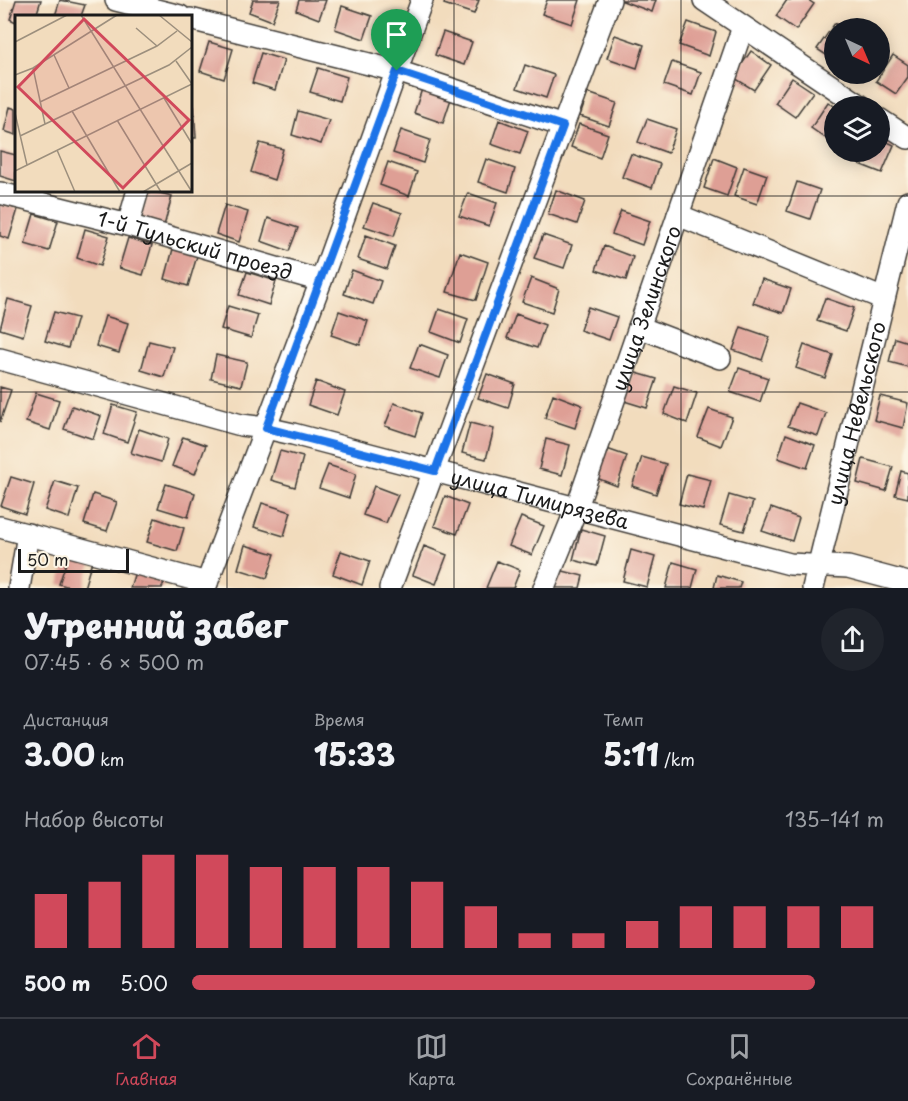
<!DOCTYPE html>
<html lang="ru">
<head>
<meta charset="utf-8">
<style>
  body { margin:0; font-family:"Playpen Sans",sans-serif; background:#20242c; color:#f1f3f6; height:100vh; display:flex; flex-direction:column; font-size:22px; white-space:nowrap }
  * { box-sizing:border-box; margin:0 }
  p { font-size:20px; color:#9ea1a6 }
  .icon { flex:none; width:33px; height:33px; fill:none; stroke:currentColor; stroke-width:2; stroke-linecap:round; stroke-linejoin:round }
  .map { position:relative; height:588px; overflow:hidden }
  .side { display:flex; flex-direction:column; background:#171b24; flex:1 }
  .side>* { flex:none }
  .needle { width:39px; rotate:136deg }
  .fabs { position:absolute; left:824px; top:18px; display:grid; gap:12px }
  .fabs a { display:grid; place-items:center; width:66px; height:66px; border-radius:50%; background:#171b24; box-shadow:0 3px 15px #0003; font-size:30px }
  .scale { position:absolute; left:18px; bottom:15px; width:111px; box-sizing:border-box; padding-left:6px; border:3px solid #1c1c1c; border-top:0; font-size:16px; line-height:21px; white-space:nowrap; color:#1c1c1c; -webkit-text-stroke:4px #fcf5e5; paint-order:stroke }
  .pin { position:absolute; display:grid; place-items:center; width:51px; height:51px; color:#fff; margin:-62px -26px; border-radius:50% 50% 50% 0; rotate:-45deg; box-shadow:0 0 6px #0007 }
  .pin .icon { rotate:45deg }
  .round { display:grid; place-items:center; flex:none; width:63px; height:63px; border-radius:32px; background:#20242c }
  .overview { display:flex; align-items:center; justify-content:space-between; height:102px; padding:0 24px }
  h1 { font-size:33px; font-weight:800; line-height:45px }
  .metrics { display:grid; grid-template-columns:repeat(3,1fr); gap:9px; height:102px; padding:6px 24px }
  .metrics div { display:grid; align-content:center }
  .metrics b { font-size:30px; font-weight:800 }
  .metrics small { font-size:16px; font-weight:400 }
  .metrics p { font-size:16px }
  .chart { height:168px; padding:12px 24px }
  .chart p { display:flex; justify-content:space-between }
  .chart svg { width:100%; height:108px; margin-top:6px; stroke:#d1495b; stroke-width:6 }
  ul { padding:0 24px; list-style:none; font-size:20px }
  li { display:grid; grid-template-columns:96px 72px 1fr; align-items:center; height:45px }
  li i { height:15px; border-radius:8px; background:#d1495b }
  .menu { display:flex; justify-content:space-around; align-items:center; height:84px; border-top:2px solid #363941; background:#171b24; font-size:16px; color:#9ea1a6 }
  .menu a { display:grid; justify-items:center; gap:3px }
  .menu .on { color:#d1495b }
  .map>svg:first-child { display:block }
</style>
</head>
<body>
<div class="map">
<svg width="908" height="588" viewBox="0 0 908 588">
  <rect width="100%" height="100%" fill="#fcf5e5"/>
  <filter id="ink" filterUnits="userSpaceOnUse"><feTurbulence type="fractalNoise" baseFrequency=".0167" numOctaves="2"/><feDisplacementMap in="SourceGraphic" scale="12" xChannelSelector="R" yChannelSelector="G"/><feConvolveMatrix kernelMatrix="1 2 1 2 8 2 1 2 1" color-interpolation-filters="sRGB"/></filter>
  <filter id="wash" filterUnits="userSpaceOnUse"><feTurbulence type="fractalNoise" baseFrequency=".008" numOctaves="4" result="noise"/><feDisplacementMap in="SourceGraphic" scale="24" xChannelSelector="R" yChannelSelector="G"/><feGaussianBlur stdDeviation="1.35" result="paint"/><feColorMatrix in="noise" values="0 0 0 0 0 0 0 0 0 0 0 0 0 0 0 0 0 1.4 0 .05"/><feComposite in="paint" operator="in"/></filter>
  <g filter="url(#wash)">
    <rect width="100%" height="100%" fill="#f2dcbd"/>
    <g id="blocks">
      <path fill="#de9f95" d="M16 0H41L36 16H16V22L10 19Z
        M60 0 85 5 81 16H55Z
        M253 0H280L272 21 249 12Z
        M299 0H326L319 19 296 10Z
        M446 0H479L474 14 444 4Z
        M547 0H580L572 24 542 14Z
        M620 0H656L652 12Z
        M787 0H808L814 4 796 30 776 16Z
        M342 6 372 16 364 39 335 29Z
        M688 22 716 32 709 56 679 45Z
        M835 23 843 28H834V60L817 49Z
        M443 32 472 42 464 65 435 55Z
        M615 35 644 45 637 68 607 58Z
        M209 42 233 49 224 79 200 71Z
        M751 51 771 65 754 90 733 77Z
        M261 53 284 60 275 90 252 83Z
        M893 55 908 65V77L896 94 876 81Z
        M672 62 701 72 693 95 664 85Z
        M525 65 554 75 546 98 517 88Z
        M318 68 347 77 340 101 310 92Z
        M792 78 813 92 795 117 775 103Z
        M422 89 451 99 443 123 414 113Z
        M588 93 617 103 609 126 580 116Z
        M828 102 834 106V137L831 142 811 128Z
        M10 107 16 109V135L4 131Z
        M190 107H194L196 138H190Z
        M298 111 329 120 321 144 292 135Z
        M647 119 676 129 668 153 638 142Z
        M499 120 528 131 520 154 491 144Z
        M579 124 608 134 600 158 571 147Z
        M401 130 430 140 423 163 393 153Z
        M879 138 894 145 882 173 859 164 864 152H879Z
        M260 143 283 149 274 180 251 172Z
        M0 151 16 155V181L0 176Z
        M631 154 660 164 652 188 622 177Z
        M714 158 737 167 727 196 704 188Z
        M486 159 515 169 508 192 478 182Z
        M388 162 417 172 409 196 380 185Z
        M744 167 767 175 757 204 734 196Z
        M797 182 820 190 810 219 787 211Z
        M148 190 172 196 164 226 140 219Z
        M556 190 585 201 577 224 548 214Z
        M468 193 497 203 489 226 459 216Z
        M373 203 402 213 394 236 364 226Z
        M0 204 18 209 9 239 0 236Z
        M225 205 248 212 239 242 216 234Z
        M621 211 650 221 642 245 612 234Z
        M34 214 58 221 49 251 25 244Z
        M268 218 298 228 289 251 261 241Z
        M85 229 109 236 100 266 77 258Z
        M366 235 395 246 387 269 358 259Z
        M543 235 572 245 564 268 534 258Z
        M128 238 152 245 143 275 119 268Z
        M604 246 633 257 626 280 596 270Z
        M173 249 197 256 188 286 165 279Z
        M460 252 488 262 476 300 447 292Z
        M352 270 381 281 373 304 344 294Z
        M247 272 276 281 269 305 239 295Z
        M531 278 559 289 552 312 522 302Z
        M762 279 791 289 783 313 753 303Z
        M825 298 854 308 846 331 817 321Z
        M8 299 32 306 23 336 0 329Z
        M228 306 258 315 251 338 221 329Z
        M588 307 617 317 609 340 580 330Z
        M439 309 468 319 460 343 431 332Z
        M339 311 368 321 360 345 331 335Z
        M54 312 77 318 68 348 45 341Z
        M516 314 545 325 537 348 507 338Z
        M105 316 128 323 119 353 96 346Z
        M741 327 770 337 762 360 733 350Z
        M895 338 908 342V367L889 362Z
        M149 341 173 347 164 377 141 370Z
        M419 344 448 355 440 378 410 368Z
        M804 345 833 355 825 378 796 368Z
        M216 355 247 362 241 386 211 379Z
        M739 368 768 378 760 402 730 392Z
        M633 372 657 379 647 408 624 401Z
        M487 374 515 384 508 408 478 398Z
        M316 381 345 392 337 415 308 405Z
        M674 386 697 393 687 423 664 414Z
        M0 387 11 390 0 422Z
        M36 393 59 400 50 430 26 422Z
        M553 394 582 405 575 428 545 418Z
        M880 396 908 403 903 428 874 420Z
        M394 403 422 413 415 436 385 426Z
        M797 403 826 413 818 436 788 426Z
        M113 405 137 412 127 442 104 434Z
        M72 406 101 416 93 439 64 429Z
        M709 409 732 417 721 446 698 437Z
        M470 423 494 429 486 459 462 453Z
        M139 429 168 439 161 462 131 453Z
        M786 434 815 445 807 468 778 458Z
        M183 437 206 445 195 474 172 466Z
        M546 439 570 445 562 475 539 469Z
        M604 448 627 456 617 486 594 477Z
        M280 451 303 457 295 487 271 480Z
        M642 457 666 464 656 494 632 486Z
        M863 459 893 467 886 491 857 483Z
        M328 465 356 474 349 498 319 488Z
        M901 471 908 473V498L895 495Z
        M687 474 711 480 703 510 679 504Z
        M11 477 34 484 25 514 1 506Z
        M55 481 78 488 69 518 45 510Z
        M166 484 195 493 188 517 158 508Z
        M374 486 398 495 386 523 363 515Z
        M93 494 117 502 107 531 84 524Z
        M729 495 753 502 744 531 720 525Z
        M445 496 468 505 457 534 434 526Z
        M262 503 291 512 284 536 254 527Z
        M771 508 799 518 792 541 762 531Z
        M521 517 544 526 532 555 509 546Z
        M155 518 184 528 177 551 147 542Z
        M581 529 605 536 597 566 573 560Z
        M245 545 275 554 267 578 238 569Z
        M424 546 447 555 436 584 413 575Z
        M631 550 655 557 647 587 623 581Z
        M341 551 370 561 362 585 333 574Z
        M69 554 92 561 84 588H73L59 584Z
        M497 561 520 570 513 588H486Z
        M673 562 697 569 692 588H666Z
        M559 570 583 576 580 588H554Z
        M135 572 164 583 162 588H130Z
        M717 575 741 582 739 588H714Z"/>
    </g>
  </g>
  <g filter="url(#ink)">
    <use href="#blocks" fill-opacity="0" stroke="#3c3934" stroke-width="1.5"/>
    <g fill="none" stroke-linecap="round" stroke-linejoin="round">
      <defs>
        <g id="minor">
          <path d="M116 0 180 16"/>
          <path d="M704 0 861 106"/>
          <path d="M190 19 397 71 563 126"/>
          <path d="M879 119 908 138"/>
          <path id="s1" d="M0 193 128 225 321 281"/>
          <path d="M678 215 884 299"/>
          <path d="M128 225 138 190"/>
          <path d="M639 327 720 358"/>
          <path id="s2" d="M0 359 241 425 266 428 293 434 790 564 848 567 908 583"/>
          <path d="M0 527 207 583"/>
          <path d="M19 588 28 534"/>
          <path d="M205 588 321 281 422 0"/>
          <path d="M390 588 610 0"/>
          <path id="s3" d="M544 588 577 507 743 27"/>
          <path id="s4" d="M813 588 908 202"/>
        </g>
      </defs>
      <use href="#minor" stroke="#3c3934" stroke-width="24"/>
      <use href="#minor" stroke="#fff" stroke-width="21"/>
    </g>
  </g>
  <g fill="none" stroke-linecap="round" stroke-linejoin="round" filter="url(#ink)">
    <defs>
      <path id="route" d="M397 71 563 126 435 471 266 428Z"/>
    </defs>
    <use href="#route" stroke="#fff" stroke-width="12"/>
    <use href="#route" stroke="#1a73e8" stroke-width="8"/>
  </g>
  <path fill="none" stroke="#1c1c1c" stroke-width="1.5" stroke-opacity="0.55" d="M227 0V588M454 0V588M681 0V588M0 196H908M0 392H908"/>
  <g text-anchor="middle" dominant-baseline="central" stroke-width="5" stroke-linejoin="round" paint-order="stroke">
    <g font-size="20" fill="#1c1c1c" stroke="#fcf5e5">
      <text stroke="none"><textPath href="#s1" startOffset="202">1-й Тульский проезд</textPath></text>
      <text stroke="none"><textPath href="#s3" startOffset="298">улица Зелинского</textPath></text>
      <text stroke="none"><textPath href="#s4" startOffset="180">улица Невельского</textPath></text>
      <text stroke="none"><textPath href="#s2" startOffset="558">улица Тимирязева</textPath></text>
    </g>
  </g>
  <g transform="translate(15 15)">
    <rect width="177" height="177" fill="#f2dcbd"/>
    <path fill="none" stroke="#9c8f7d" stroke-width="1.5" d="M66 0 177 177M144 0 177 27M121 13 142 31M0 27 52 0M39 40 54 73M18 53 30 109M0 60 18 53 102 0M149 83 177 129M25 87 142 31 162 16M57 96 105 177M0 98 12 150M102 105 146 177M5 121 154 50 177 32M42 135 60 177M0 156 177 69 161 46M128 177 177 148"/>
    <path fill="#d1495b" fill-opacity="0.15" stroke="#d1495b" stroke-width="3" d="M69 4 174 105 108 173 3 72Z"/>
    <rect width="177" height="177" fill="none" stroke="#1c1c1c" stroke-width="3"/>
  </g>
</svg>
<div class="fabs">
<a><svg class="needle" viewBox="-14 -14 28 28"><path d="M0-13l5 13h-10z" fill="#e53935"/><path d="M0 13l5-13h-10z" fill="#9ea1a6"/></svg></a>
<a><svg class="icon" aria-label="layers" viewBox="0 0 24 24"><path d="M12 4l9 5-9 5-9-5zM3 14l9 5 9-5"/></svg></a>
</div>
<div class="scale">50 m</div>
<div class="pin" style="left:397px;top:71px;background:#1e9e55"><svg class="icon" aria-label="arrive" viewBox="0 0 24 24"><path d="M6 21V4h12l-3 4 3 4H6"/></svg></div>
</div>
<section class="side">
<div class="overview"><div><h1>Утренний забег</h1><p>07:45 · 6 × 500 m</p></div><a class="round"><svg class="icon" aria-label="share" viewBox="0 0 24 24"><path d="M12 15V3M7 8l5-5 5 5M5 13v7h14v-7"/></svg></a></div>
<div class="metrics">
<div><p>Дистанция</p><b>3.00<small> km</small></b></div>
<div><p>Время</p><b>15:33</b></div>
<div><p>Темп</p><b>5:11<small> /km</small></b></div>
</div>
<div class="chart"><p><span>Набор высоты</span>135–141 m</p>
<svg viewBox="0 0 160 44" preserveAspectRatio="none"><path d="M5 44V22M15 44V17M25 44V6M35 44V6M45 44V11M55 44V11M65 44V11M75 44V17M85 44V27M95 44V38M105 44V38M115 44V33M125 44V27M135 44V27M145 44V27M155 44V27"/></svg>
</div>
<ul>
<li><b>500 m</b>5:00<i style="width:90%"></i></li>
</ul>
</section>
<nav class="menu">
<a class="on"><svg class="icon" aria-label="home" viewBox="0 0 24 24"><path d="M3 11l9-7 9 7M6 9v11h12V9"/></svg>Главная</a>
<a><svg class="icon" aria-label="map" viewBox="0 0 24 24"><path d="M3 6l6-2 6 2 6-2v14l-6 2-6-2-6 2zM9 4v14M15 6v14"/></svg>Карта</a>
<a><svg class="icon" aria-label="saved" viewBox="0 0 24 24"><path d="M7 4h10v16l-5-4-5 4z"/></svg>Сохранённые</a>
</nav>
</body>
</html>
